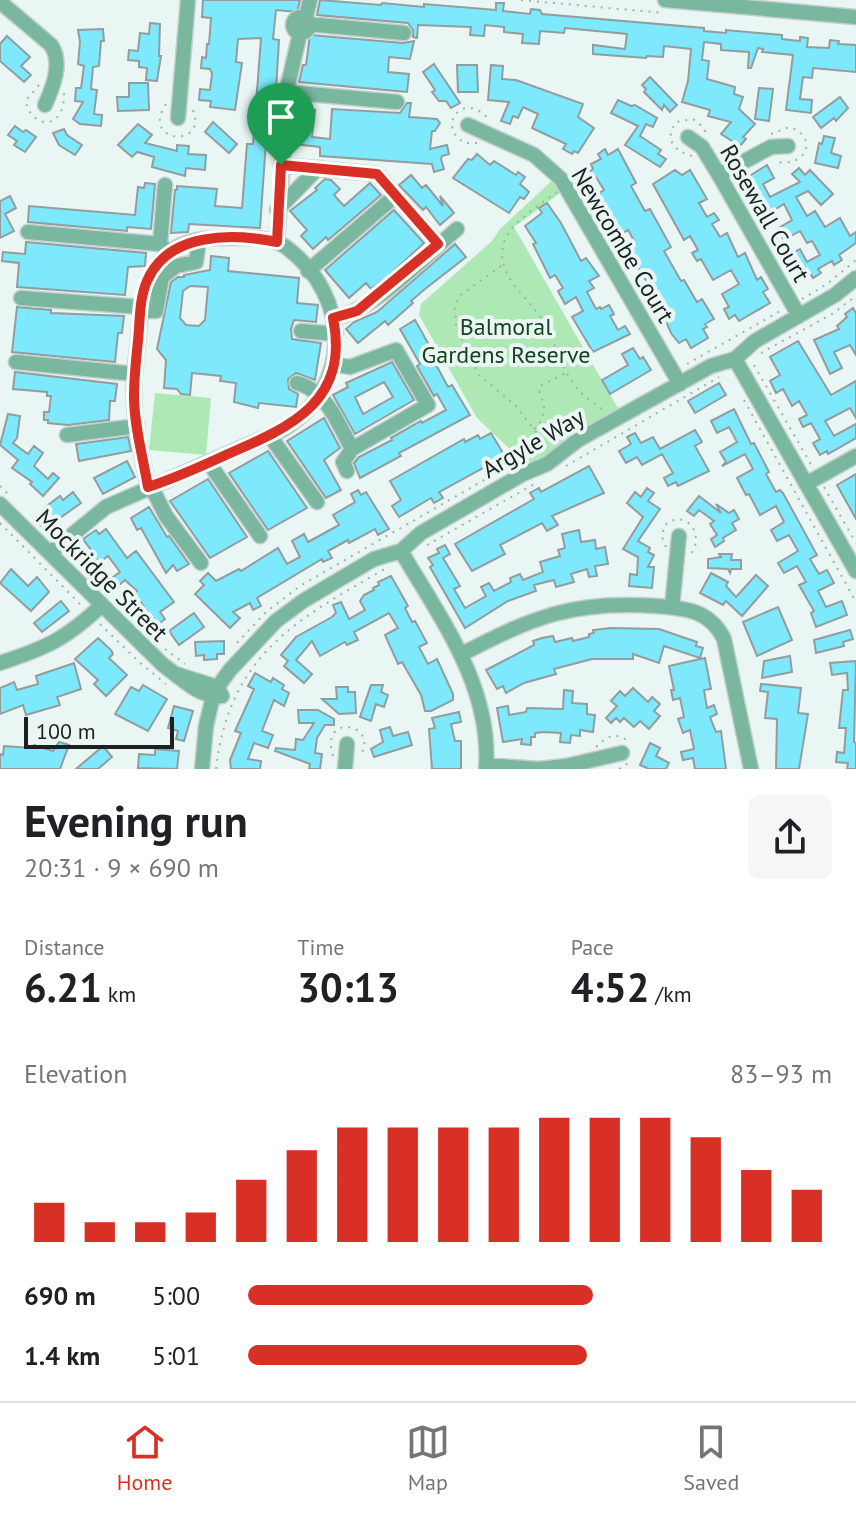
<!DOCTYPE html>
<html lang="en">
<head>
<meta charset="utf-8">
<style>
  body { margin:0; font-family:"PT Sans",sans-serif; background:#f6f6f6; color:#202124; height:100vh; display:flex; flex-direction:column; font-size:30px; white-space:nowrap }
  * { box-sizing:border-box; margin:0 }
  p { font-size:26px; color:#757577 }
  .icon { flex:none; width:44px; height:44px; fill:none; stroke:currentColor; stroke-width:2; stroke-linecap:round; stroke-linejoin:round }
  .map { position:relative; height:769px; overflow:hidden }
  .panel { display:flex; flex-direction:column; background:#fff; flex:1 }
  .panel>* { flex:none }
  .scale { position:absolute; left:24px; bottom:20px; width:150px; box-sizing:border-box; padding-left:8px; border:4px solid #1c2020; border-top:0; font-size:22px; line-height:28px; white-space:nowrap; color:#1c2020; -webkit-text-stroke:6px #e9f6f4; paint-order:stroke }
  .pin { position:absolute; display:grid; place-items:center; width:68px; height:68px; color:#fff; margin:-82px -34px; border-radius:50% 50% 50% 0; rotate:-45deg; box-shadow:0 0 8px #0007 }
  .pin .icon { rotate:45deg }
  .round { display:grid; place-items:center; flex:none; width:84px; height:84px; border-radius:12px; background:#f6f6f6 }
  .summary { display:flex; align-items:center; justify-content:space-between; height:136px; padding:0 24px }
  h1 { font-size:44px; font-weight:700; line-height:60px }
  .stats { display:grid; grid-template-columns:repeat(3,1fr); gap:12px; height:136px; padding:8px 24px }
  .stats div { display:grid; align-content:center }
  .stats b { font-size:40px; font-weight:700 }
  .stats small { font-size:22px; font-weight:400 }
  .stats p { font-size:22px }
  .chart { height:224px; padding:16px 24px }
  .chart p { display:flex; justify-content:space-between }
  .chart svg { width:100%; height:144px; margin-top:8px; stroke:#d93025; stroke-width:6 }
  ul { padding:0 24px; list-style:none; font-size:26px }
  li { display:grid; grid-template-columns:128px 96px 1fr; align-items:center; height:60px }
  li i { height:20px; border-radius:10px; background:#d93025 }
  .dock { display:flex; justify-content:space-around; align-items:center; height:112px; border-top:2px solid #e0e0e0; background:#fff; font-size:22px; color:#757577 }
  .dock a { display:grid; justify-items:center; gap:4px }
  .dock .selected { color:#d93025 }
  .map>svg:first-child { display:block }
</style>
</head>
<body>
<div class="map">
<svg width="856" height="769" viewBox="0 0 856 769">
  <rect width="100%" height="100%" fill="#e9f6f4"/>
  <path fill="#aee8b4" d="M558 175 567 188 514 227 623 417 532 470 477 418 419 315 421 304 492 241 500 229Z
    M155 393 211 398 206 455 149 450Z"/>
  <path fill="#7ee9fc" stroke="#919d9f" stroke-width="2" fill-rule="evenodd" d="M203 0H300L297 12 276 10 273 39 279 40 276 90 271 141H266L260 228 189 224 188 232 171 233 175 190H177V186L217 189 215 206 242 208 247 144H253L261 38 238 39 236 62 242 63 235 110 210 107 211 101 199 100 200 89 210 90 212 74 210 69 201 68 202 57 206 58 207 44H209L211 18 202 17Z
    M320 0 381 5 382 3 424 7V4L496 10V3H504L503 11 530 14 531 9 540 10 542 14 704 28V31L726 33V30L782 35V39L800 41V37L808 38 807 47 829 48 830 40 839 41 838 44 856 45V72L813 68 812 78 803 77 800 99 812 100 811 113 786 110 793 55 762 52 763 49 758 48 751 68H748L749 52 721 50V44L704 42 702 60 709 61 707 79 735 87 734 94 743 97 739 109 755 124 743 137 746 139 740 146 721 134 731 122 708 116 710 110 682 102 688 81 691 49 664 46 663 57 647 56 646 58 593 54V45L625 49 627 34 565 28 564 33 540 31 539 44 522 43 523 34 504 32V27L485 25 484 36 470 35 471 27 418 25 417 38 413 37V30L408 23 317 15Z
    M150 23 160 24 159 56H161L157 81 146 80 147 68 139 67V61L128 60 129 50 138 51 140 33 149 34Z
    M103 29 104 41H101L99 66 93 67 91 89 97 90 94 114 102 115 101 126 80 124 73 119 83 102 75 101 76 88H81L84 66 78 64 80 42 78 30Z
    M310 35 403 43 414 41 410 59 389 57 388 72 409 74 407 92 299 82 303 65H306Z
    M7 36 30 57 21 66 31 75 24 82 0 61V44Z
    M434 64 460 103 451 108 446 101H439L432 92 435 90 423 72Z
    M457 65H477L478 92H458Z
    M491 65 503 66 502 79 516 80 583 104 578 117 594 128 578 153 574 151 572 154 563 149 566 144 532 128 538 114 523 107 518 118 513 116 510 124 501 121 509 102 488 100Z
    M650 77 677 105 670 112 664 105 662 110 644 92 646 89 642 85Z
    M129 83H148L149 110 118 111 117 97H129Z
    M759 88 773 89 769 121 755 119Z
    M840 97 848 108 836 121 834 118 821 128 813 117Z
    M618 100 631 106 635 105 657 118 653 127 646 124 640 136 661 150 658 154 666 159 660 167 625 145 638 126 611 113Z
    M407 103H411L409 117 437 119 440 123 435 131H432L430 149 447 145 449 154 442 156 441 159 444 169 434 172 432 164 320 156V147L294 144 297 108 315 110 312 137 330 139 332 109 400 113Z
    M213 122 237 144 229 153 205 132Z
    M138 124 152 135 145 143 177 151V145L189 146 188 154 206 155 205 170 186 168 185 176 152 167 154 157 137 152 132 157 118 145Z
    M15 126 23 132 26 130 36 137 25 152 14 145 17 141 8 135Z
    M64 129 67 135 82 145 75 155 59 145 53 133Z
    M824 136 835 138 831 153 841 156 838 168 815 163 819 143 822 144Z
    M605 149 608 155 618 149 636 183 631 186 645 211 650 209 671 247 664 251 681 281 684 280 697 302 702 299 714 319 705 324 707 327 703 329 708 338 691 348 686 339 679 343 671 333 664 317 667 316 627 249 636 244 628 230 620 235 609 211 602 215 598 207 602 205 596 195 604 190 596 177 590 181 586 174 593 169 591 164 601 159 598 154Z
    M477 154 490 165 494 161 516 175 518 172 525 177 520 184 529 192 524 199 520 197 509 213 453 178 468 159 472 160Z
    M767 165 774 178 763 184 770 197 800 182 792 174 799 168 805 175 810 170 833 194 821 205 808 191 796 197 807 216 815 211 825 227 840 218 850 236 856 232V243L839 255 842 260 834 265 832 261 818 269 821 273 813 278 808 270 796 275 789 255 800 249 807 262 820 255 812 241 807 243 800 231 784 240 777 229 792 220 784 204 771 212 769 207 765 210 746 178Z
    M675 170 682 175 690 170 707 199 699 203 707 217 714 213 719 220 712 224 720 237 727 233 738 257 745 253 757 280 761 277 768 289 763 292 770 303 739 321 735 315 729 319 724 309 729 307 722 294 739 284 731 270 713 280 701 259 697 261 692 253 698 250 690 236 684 240 653 184Z
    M411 175 422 188 426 185 443 206 440 196 454 213 440 225 426 207 423 210 399 185Z
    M325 179 331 180 340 189 334 195 344 206 370 183 381 195 328 240 326 237 313 249 301 236 307 230 290 211 317 190 315 188Z
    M145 183 155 184 151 229 127 227V231L28 222 29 206 135 215 138 187 144 188Z
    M10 196 16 208 5 214 14 231 0 238V201Z
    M547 203 561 223 581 261 586 258 599 276 589 281 594 288 587 292 596 309 600 307 601 309 609 305 614 314 610 316 618 330 625 326 630 334 593 352 572 317 583 311 576 297 565 304 558 291 563 288 555 275 550 278 533 244 536 243 525 226 542 213 539 208Z
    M394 210 424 243 386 278 371 289 366 283 349 298 325 270Z
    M26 242 146 253 145 266 128 267 125 295 17 287 19 263 2 261 3 252 25 254Z
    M455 244 466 257 425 289 411 301 413 303 388 325 385 321 358 343 346 329 354 322 377 312Z
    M211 256 229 258 228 271 299 278 297 303 318 305 316 322 294 320 291 329 292 339 321 343 315 380 296 373 288 379 289 389 298 394 296 407 259 403 258 408 234 402 236 383 220 381 221 376 192 373 190 395 181 394 177 389 164 388 166 360 157 349 171 282 178 277H184V275L210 270ZM190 286 208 287 205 320 199 326 186 325 180 318 183 291Z
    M17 307 51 310V313L124 316 122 333H118L115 362 12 352Z
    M853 308 856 313V355L850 345 834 352 842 368 830 374 814 340 839 329 837 326 847 317 845 314Z
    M415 320 433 352 430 354 440 372 448 387 452 385 470 415 399 453 401 456 360 478 354 463 359 457 392 440 391 438 421 421 422 423 446 410 437 394 434 396 417 366 420 364 400 329Z
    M798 341 831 395 856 381V418L850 408 825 421 834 436 856 424V438L828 454 827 451 820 455 813 443 820 439 811 423 803 427 799 419 807 415 799 401 792 406 783 389 776 393 770 381 780 375 770 357Z
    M633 348 640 359 643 357 651 370 610 394 602 380 628 365 622 354Z
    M392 362 414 400 355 434 333 395 348 387 346 383ZM384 382 393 397 363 414 355 397Z
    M15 372 117 384 115 401H110L109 420 68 425 48 423V420H44V412H49L51 396H47V392L13 389Z
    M719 383 726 395 695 413 688 401Z
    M734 409 751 444 754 443 769 472 766 474 776 492 780 490 783 493 817 555 810 559 819 574 827 570 834 583 818 591 826 607 842 601 847 615 816 627 811 613 814 611 799 585 806 582 797 566 784 573 778 563 798 551 789 535 777 541 771 530 784 522 776 506 760 515 749 494 746 495 737 478 753 469 745 454 722 466 726 462 720 452 737 442 729 427 717 433 711 421Z
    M8 414 20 416 17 438 13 443 28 454 34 446 43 453 34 466 48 479 53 473 59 478 43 496 30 484 32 482 12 468 18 460 0 445Z
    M324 418 340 448 324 460 341 490 326 498 287 441Z
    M695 430 702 442 695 446 709 471 678 486 676 482 668 486 664 478 673 473 662 454 642 465 637 457 626 463 619 451 631 444 627 437 635 433 641 443 653 437 660 449Z
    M491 433 503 453 510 450 514 458 506 462 503 457 439 492 443 498 434 503 431 498 399 517 392 506 401 500 390 481 464 439 465 442 478 435 480 439Z
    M128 437 131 451 79 461 76 444Z
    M268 451 307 508 268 530 229 473Z
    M127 461 135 477 103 494 94 478Z
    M589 466 604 493 552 516 558 525 547 531 542 523 500 545 505 554 472 571 455 544 534 499 530 493 539 488 541 492Z
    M856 474V519L837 485Z
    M208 479 247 537 210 558 170 501Z
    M647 488 654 493 648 501 660 509 638 541 650 548 648 552 654 555 648 567H654L652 588 629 586 630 574 637 575 638 557 623 549 643 517 627 503 635 492 641 497Z
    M358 490 361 495 366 492 389 529 378 535 375 529 349 543 348 540 328 551 332 558 323 562 322 559 257 598 261 606 253 610 250 603 233 612 240 618 230 628 195 594 204 585 200 581 208 573 216 581 239 569 241 571 278 548 287 564 300 557 292 541 304 534 308 542 339 525 333 515 355 502 351 494Z
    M73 492 81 503 60 518 59 516 52 520 44 508 60 496 63 500Z
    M699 496 721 513 716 504 729 513 734 510 739 519 732 523 736 530 723 538 724 541 715 547 711 539 717 535 710 524 714 521 699 510 694 516 687 511Z
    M149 507 167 537 169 536 189 564 177 571 173 565 166 573 141 528 137 530 131 518Z
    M106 529 127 558 136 551 174 602 160 612 165 619 157 625 140 601 138 603 131 597 137 591 125 580 119 585 113 577 120 572 108 556 100 562 92 557 91 550 83 539 96 530 99 534Z
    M579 530 581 542 595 540 596 549 605 547 608 564 595 566 597 576 589 577 587 569 571 574 574 582 556 587 554 580 534 585 536 591 508 601 465 628 430 567 433 565 428 558 439 553 437 549 445 545 450 554 443 558 460 586 454 589 465 608 486 596 481 587 489 583 494 591 511 582 510 578 520 574 523 580 543 572 540 562 560 556 558 550 565 548 562 534Z
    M719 554H732L731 560H741V569H731L730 573 728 569 708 568V559L721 557Z
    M11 569 28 586 37 577 49 592 31 611 0 583Z
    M711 573 728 582 726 586 736 597 756 575 768 586 742 616 726 601 723 605 700 593Z
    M391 576 408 606 405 608 412 622 415 621 427 643 419 647 428 664 437 659 453 694V700L431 711H425L421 695 402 662 398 664 385 635 398 628 389 613 354 632 358 640 347 645 345 642 320 656 312 641 296 660 312 674 304 683 284 666 288 661 281 655 296 637 332 617 336 613 333 605 341 602 349 619 365 610 360 601 364 595 374 590 373 588 379 585 378 582Z
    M61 601 69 611 42 632 34 623Z
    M778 607 792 640 757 656 743 622Z
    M194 613 204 627 179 645 169 631Z
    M611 628 659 629 697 642 696 646 703 648 700 658 664 646 659 663 633 654V659H592L554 669 556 674 524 683 506 693 503 686 497 689 486 670 534 645 533 641 542 638 553 636 555 642 572 638 573 641 589 637V634L594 633 593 630Z
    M850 630 853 639 843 642 844 646 816 653 814 640Z
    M98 638 111 650 113 654 109 658 127 675 106 696 94 684 98 680 75 659Z
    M224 641V654H217V659L204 660V655L196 656 195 642Z
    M790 656 792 672 762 678 764 661Z
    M705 658 711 689 704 690 707 708 714 705 717 714 710 717 716 732 721 731 726 769H695L693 758 683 760 681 752 694 749 690 730 683 733 678 719 684 717 680 698 673 700 671 690H674L669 666Z
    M856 661 854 742 856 743V769H847L848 763 836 762 837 752 844 753 846 728H839L843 690H848L847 673 832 675 830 663Z
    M74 663 81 689 57 697 60 705 26 715 23 705 0 714V688L14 682 17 690 38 684 36 676Z
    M255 673 271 682 273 678 284 685 282 689 289 693 284 706 274 700 262 731 273 735 268 748 254 743 248 759 261 761 260 769H231L230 760 241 733 235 731 254 689 248 686Z
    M761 684 801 688 798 713 808 714 799 769H776L777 719 765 718 768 692 760 691Z
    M143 685 167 699 148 731 115 714 131 687 139 691Z
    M371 685H383L381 692 388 695 384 707 376 704 371 721 360 717Z
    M336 687H348V692H355L356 713 339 714 322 699H337Z
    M633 688 648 702 652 697 660 704 654 711 660 716 649 729 640 721 634 727 624 718 620 722 616 718 611 723 606 718 617 706 611 701 620 691 625 696Z
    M564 690 573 691 572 703 587 704V714L595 715 593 732 580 730V736L571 735 570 743 560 742 561 733 544 732 535 733V737H531V745L521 744 522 739 503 742 497 708 508 706 509 715 526 712 527 708 563 709Z
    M174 706 193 711 184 741 176 739 178 731 168 728Z
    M298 710H318L334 719V725H325L317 738 315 753 322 754 320 769H309L310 764 275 751 276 748 295 750 296 739 303 740 314 723H299Z
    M459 712 461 722 451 724 455 741H461V769H432L429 729 435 728 432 718Z
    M390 727 393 736 408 732 412 745 374 757 371 749 383 742 380 730Z
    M59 742 69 745 60 769H0V754L3 755 4 746 33 748 34 745 53 751Z
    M650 743 660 748 656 756 669 763 666 769H649L640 765Z
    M103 746 112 757 98 769H76Z
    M155 749 179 751 177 769 138 768 139 754 155 755Z"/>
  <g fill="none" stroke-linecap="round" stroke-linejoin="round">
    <defs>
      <path id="minor" d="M665 0 856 17
        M5 6 51 45C63 63 53 87 45 105
        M293 25a8 8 0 1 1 16 0a8 8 0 1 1-16 0Z
        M305 20 310 0
        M308 24 404 33
        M287 92 397 102
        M178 118 188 0
        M468 125 534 155 561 179 680 384
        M688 137 702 147 719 175 799 316
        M281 165 377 174 438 244
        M719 175 771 147 788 146
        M277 210 318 168
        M28 232 160 244 170 253
        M277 242 288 85 300 33
        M160 244 165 185
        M308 271 395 196
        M21 298 141 307
        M140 311H156L162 277 176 266 196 262 199 240
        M333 318C372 313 426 255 457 229
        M301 331 336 334
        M735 359 856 571
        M16 362 135 374
        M333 364 350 367 396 350 428 405 352 449 343 462 347 471
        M297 383C326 390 339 425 352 449
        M67 435 137 426
        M270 436 317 502
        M209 463 260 536
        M806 484 856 456
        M151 486 166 516 201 563
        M0 504 162 664C180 677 199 698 222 696L217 687 176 674
        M401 551C440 618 492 686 486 769
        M50 553 106 507 282 430C354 387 351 296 286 247 269 235 240 238 221 238 151 237 142 287 138 342 136 360 133 379 134 397 134 427 143 458 148 487
        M672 607 679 536
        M462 654C533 617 574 600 656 606 685 608 710 610 724 639L751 769
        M0 663C46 648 66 639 102 605
        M486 765 539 769 566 766 622 753
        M202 769 206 726 214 692 230 670 276 621 303 601 374 559 401 551 421 533 523 474 547 464 578 440 711 366 735 359 755 341 835 295 856 278
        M345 769 347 744"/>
    </defs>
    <use href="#minor" stroke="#c4cfce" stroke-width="17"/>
    <path stroke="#a5afae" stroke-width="2" stroke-dasharray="2 6" stroke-linecap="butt" d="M521 0 664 13
      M39 85 26 100C27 119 51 133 61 111 64 105 64 97 64 91
      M166 104C139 144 211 149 192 108
      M771 134 789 127C820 136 806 170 774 161
      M477 143H465C434 126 465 88 490 121
      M692 156C674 151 664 140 676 122L693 119 702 126 708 136
      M557 192C521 219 480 239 516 288 525 299 536 309 543 321 556 342 560 368 576 387 584 397 595 403 604 411
      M501 266 459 296 455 306 456 327 479 375 515 405 545 444
      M802 299 827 284 856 260
      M761 353 832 314 856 296
      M687 364 782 310
      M754 365 813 468
      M744 400 856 602
      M534 429C548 416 545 406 539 390L540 386 566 373
      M566 466 719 377
      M0 486 9 495
      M824 487 856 543
      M0 523 82 606
      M40 525 52 538
      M427 545 536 483
      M666 547 662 537 664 526C684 507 706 533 691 554
      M100 624 139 662 166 684
      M237 643 266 612 300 586 564 434
      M165 649 185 664
      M596 747C606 737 615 731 628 741
      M333 756C319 711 381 724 360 756
      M216 769C229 656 295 620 385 569
      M619 769 630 762"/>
    <use href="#minor" stroke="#79b79f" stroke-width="14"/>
  </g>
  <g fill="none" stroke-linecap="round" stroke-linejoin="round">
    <defs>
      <path id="route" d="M281 165 377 174 438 244 357 311 333 318C350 401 291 427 228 454 202 466 176 478 148 487 143 457 134 426 134 396 134 378 136 360 138 341 140 322 139 299 147 281 168 232 232 233 277 242Z"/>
    </defs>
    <use href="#route" stroke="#fff" stroke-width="16"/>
    <use href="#route" stroke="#d93025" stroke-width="10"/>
  </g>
  <g text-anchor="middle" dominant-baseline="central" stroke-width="8" stroke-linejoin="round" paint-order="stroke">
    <g font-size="24" fill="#1c2020" stroke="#e9f6f4">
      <text transform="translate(765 213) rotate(60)">Rosewall Court</text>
      <text transform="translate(623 245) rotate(59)">Newcombe Court</text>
      <text transform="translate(533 443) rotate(-30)">Argyle Way</text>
      <text transform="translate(102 575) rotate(45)">Mockridge Street</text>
    </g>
    <g font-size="24" fill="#15431e" stroke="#e9f6f4">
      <text x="506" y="326">Balmoral<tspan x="506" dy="28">Gardens Reserve</tspan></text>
    </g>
  </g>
</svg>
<div class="scale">100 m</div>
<div class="pin" style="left:281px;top:165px;background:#1e9e55"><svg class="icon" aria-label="arrive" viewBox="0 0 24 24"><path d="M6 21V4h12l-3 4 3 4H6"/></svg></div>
</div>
<section class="panel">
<div class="summary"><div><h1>Evening run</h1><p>20:31 · 9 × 690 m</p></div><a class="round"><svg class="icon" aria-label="share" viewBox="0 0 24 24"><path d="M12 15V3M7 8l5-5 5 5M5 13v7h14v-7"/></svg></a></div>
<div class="stats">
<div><p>Distance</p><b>6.21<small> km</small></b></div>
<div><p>Time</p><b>30:13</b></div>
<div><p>Pace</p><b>4:52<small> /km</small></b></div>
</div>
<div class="chart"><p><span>Elevation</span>83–93 m</p>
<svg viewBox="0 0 160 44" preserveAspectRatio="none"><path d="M5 44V32M15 44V38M25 44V38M35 44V35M45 44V25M55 44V16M65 44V9M75 44V9M85 44V9M95 44V9M105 44V6M115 44V6M125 44V6M135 44V12M145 44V22M155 44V28"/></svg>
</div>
<ul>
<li><b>690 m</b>5:00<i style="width:59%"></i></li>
<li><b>1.4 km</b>5:01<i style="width:58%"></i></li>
</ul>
</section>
<nav class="dock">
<a class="selected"><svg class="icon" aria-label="home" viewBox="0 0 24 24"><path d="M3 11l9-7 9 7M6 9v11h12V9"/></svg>Home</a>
<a><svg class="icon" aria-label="map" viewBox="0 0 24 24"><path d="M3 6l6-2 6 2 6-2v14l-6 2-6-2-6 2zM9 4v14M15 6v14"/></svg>Map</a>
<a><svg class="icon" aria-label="saved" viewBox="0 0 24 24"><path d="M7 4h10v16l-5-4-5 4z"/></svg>Saved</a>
</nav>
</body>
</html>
